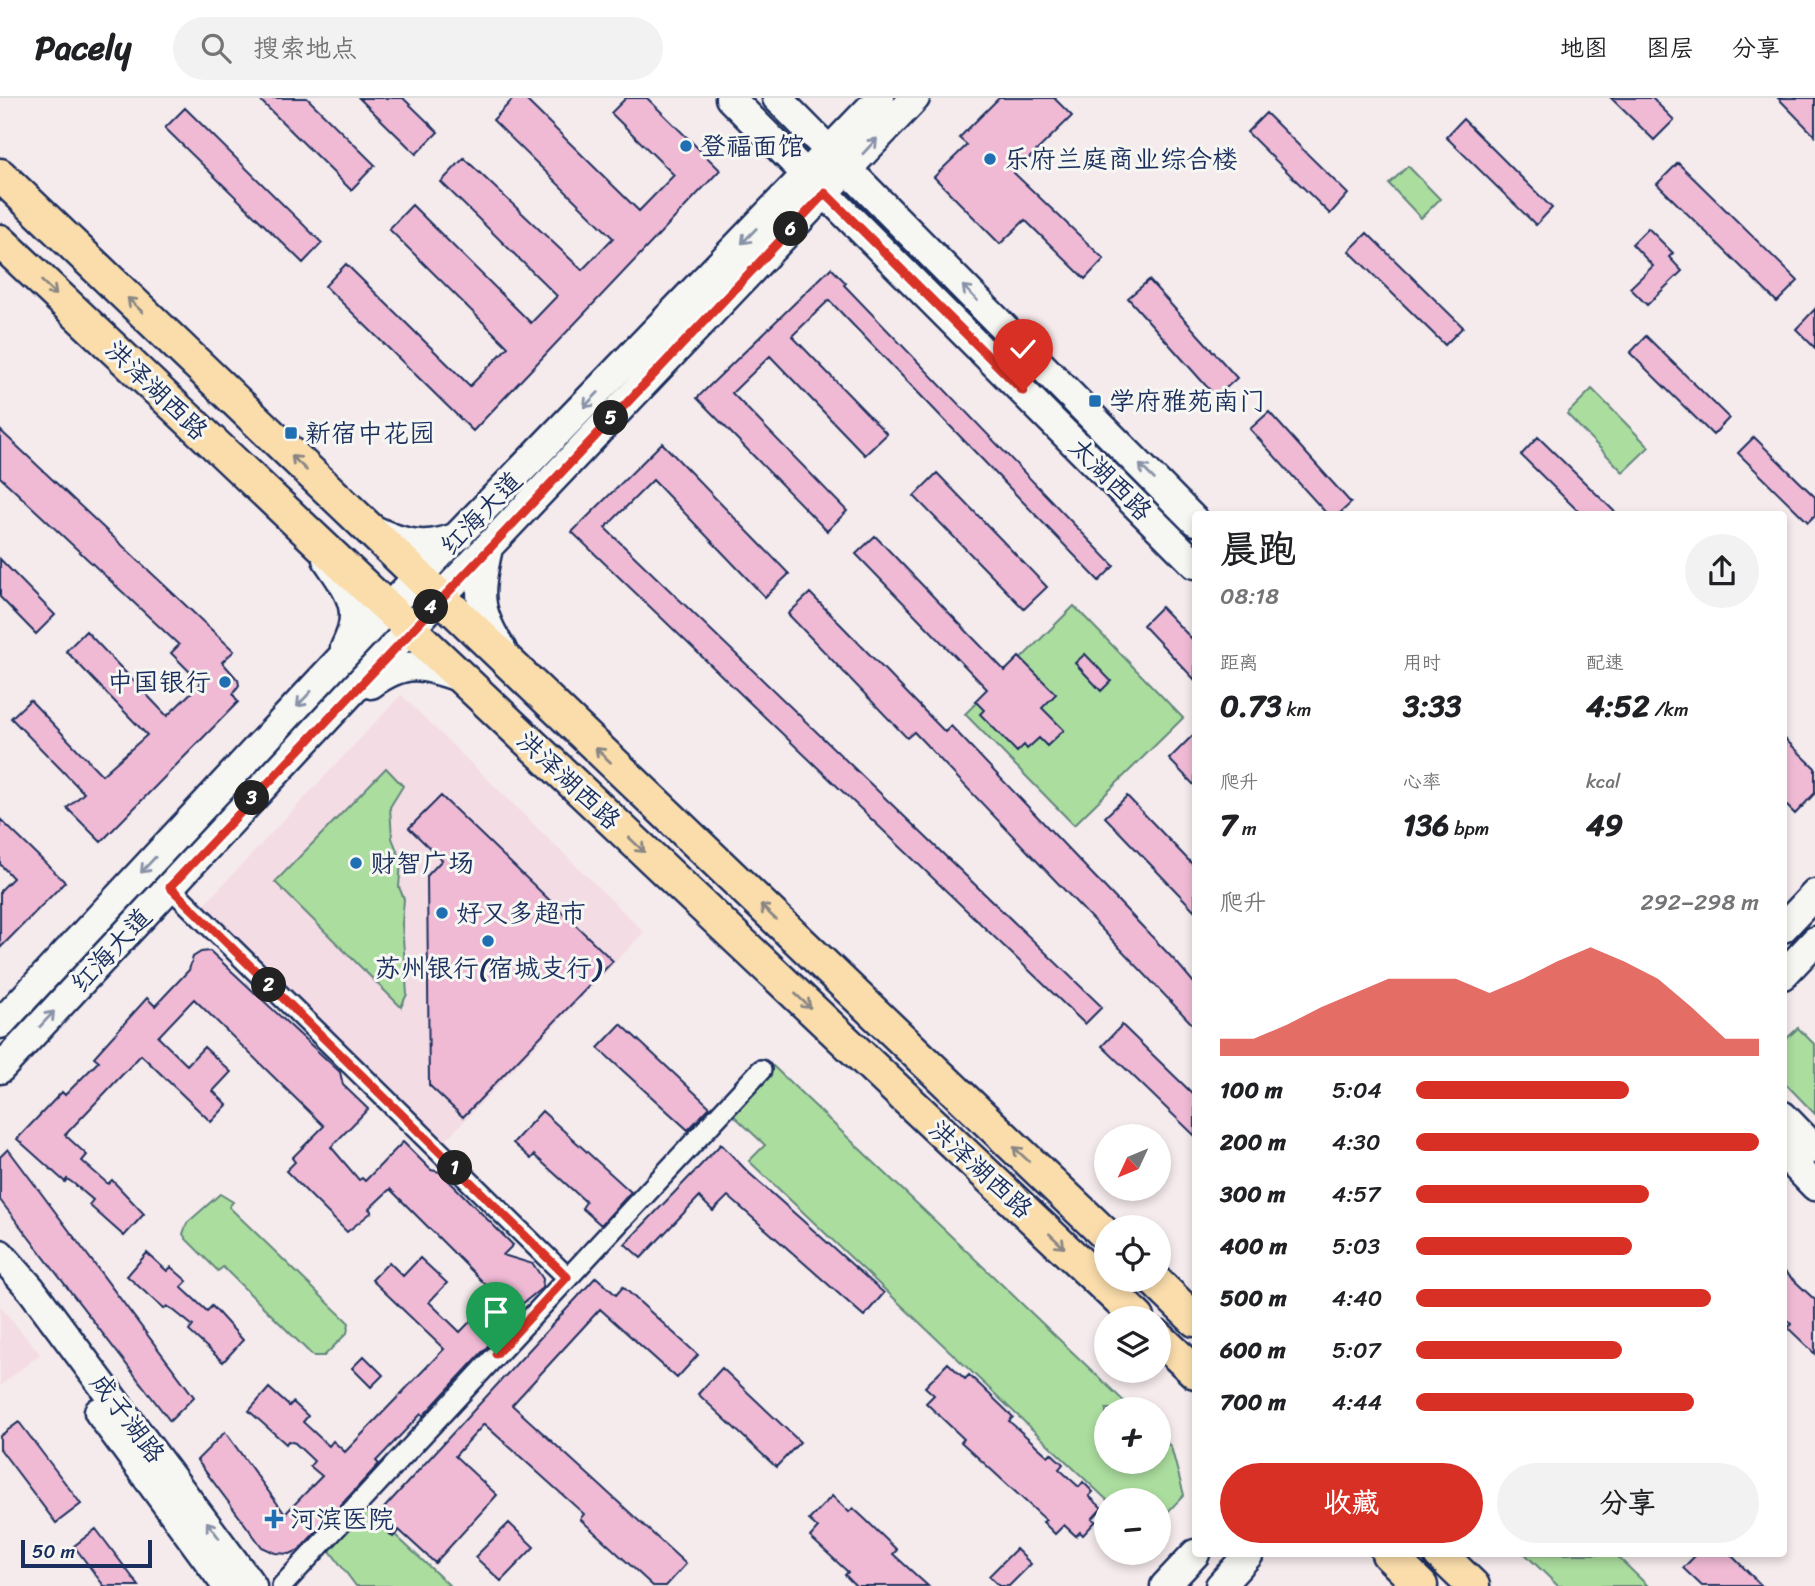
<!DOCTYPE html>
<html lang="zh">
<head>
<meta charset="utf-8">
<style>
  body { margin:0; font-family:Sriracha,"LXGW WenKai TC",sans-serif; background:#f2f2f2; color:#202124; height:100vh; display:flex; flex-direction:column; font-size:26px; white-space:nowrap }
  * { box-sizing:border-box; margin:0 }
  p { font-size:23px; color:#757577 }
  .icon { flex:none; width:38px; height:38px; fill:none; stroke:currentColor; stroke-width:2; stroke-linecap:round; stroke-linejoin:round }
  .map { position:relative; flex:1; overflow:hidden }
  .drawer { position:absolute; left:1192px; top:413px; width:595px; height:1046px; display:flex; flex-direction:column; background:#fff; border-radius:7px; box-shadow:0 4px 10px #0003 }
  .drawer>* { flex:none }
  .needle { width:46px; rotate:226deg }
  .tools { position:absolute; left:1094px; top:1026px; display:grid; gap:14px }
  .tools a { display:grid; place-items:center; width:77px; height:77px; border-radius:50%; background:#fff; box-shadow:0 4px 10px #0003; font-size:35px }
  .scale { position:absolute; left:21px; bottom:18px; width:131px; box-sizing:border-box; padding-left:7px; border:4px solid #1b2f5e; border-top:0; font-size:19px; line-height:24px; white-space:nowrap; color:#1b2f5e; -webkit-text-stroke:5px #f6f6f2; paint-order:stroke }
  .pin { position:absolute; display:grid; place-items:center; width:60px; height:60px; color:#fff; margin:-72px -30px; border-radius:50% 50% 50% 0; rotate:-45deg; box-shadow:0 0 7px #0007 }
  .pin .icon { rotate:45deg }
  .km { position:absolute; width:35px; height:35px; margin:-18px; border-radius:50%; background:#222; color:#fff; font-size:19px; line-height:35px; text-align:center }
  .round { display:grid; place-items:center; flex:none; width:74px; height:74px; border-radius:37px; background:#f2f2f2 }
  .headline { display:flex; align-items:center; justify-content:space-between; height:119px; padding:0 28px }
  h1 { font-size:38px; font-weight:700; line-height:52px }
  .stats { display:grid; grid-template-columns:repeat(3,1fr); gap:10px; height:119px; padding:7px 28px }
  .stats div { display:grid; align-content:center }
  .stats b { font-size:30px; font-weight:700 }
  .stats small { font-size:19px; font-weight:400 }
  .stats p { font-size:19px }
  .chart { height:196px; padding:14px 28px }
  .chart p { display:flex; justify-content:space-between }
  .chart svg { width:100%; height:126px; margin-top:7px; fill:#d93025; opacity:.7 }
  .primary-button { display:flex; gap:14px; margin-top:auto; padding:14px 28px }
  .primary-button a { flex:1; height:80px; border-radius:42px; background:#d93025; color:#fff; font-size:28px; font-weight:700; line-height:80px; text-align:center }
  .primary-button a+a { background:#f2f2f2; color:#202124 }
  ul { padding:0 28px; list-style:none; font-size:23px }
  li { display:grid; grid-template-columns:112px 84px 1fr; align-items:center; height:52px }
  li i { height:18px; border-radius:9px; background:#d93025 }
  header { display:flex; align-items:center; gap:42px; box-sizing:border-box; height:98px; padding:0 35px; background:#fff; border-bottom:2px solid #e0e0e0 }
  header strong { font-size:33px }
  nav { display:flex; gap:38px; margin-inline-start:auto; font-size:24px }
  .search { width:490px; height:63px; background:#f2f2f2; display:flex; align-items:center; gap:18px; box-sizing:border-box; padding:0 24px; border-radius:38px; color:#757577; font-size:26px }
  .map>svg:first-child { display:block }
</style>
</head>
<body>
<header>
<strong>Pacely</strong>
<div class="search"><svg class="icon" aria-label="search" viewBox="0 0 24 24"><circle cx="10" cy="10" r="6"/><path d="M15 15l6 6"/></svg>搜索地点</div>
<nav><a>地图</a><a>图层</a><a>分享</a></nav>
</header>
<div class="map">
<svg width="1815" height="1488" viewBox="0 0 1815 1488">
  <rect width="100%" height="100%" fill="#f5eaec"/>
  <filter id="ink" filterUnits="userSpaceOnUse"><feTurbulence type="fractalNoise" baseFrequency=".0143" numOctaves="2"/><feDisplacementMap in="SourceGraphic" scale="14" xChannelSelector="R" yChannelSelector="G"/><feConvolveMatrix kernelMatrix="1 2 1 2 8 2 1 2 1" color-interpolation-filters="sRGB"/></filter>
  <g filter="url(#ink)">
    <path fill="#f4dce5" d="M401 597 644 834 442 1046 202 809Z
      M0 1208 40 1256 0 1288Z"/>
    <path fill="#abdd9e" stroke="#63867e" stroke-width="2" d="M1408 68 1440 101 1421 120 1389 86Z
      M1592 291 1649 349 1623 374 1567 316Z
      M1074 508 1183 620 1074 727 965 616Z
      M386 670 403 688 390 709 392 740 401 763 399 789 404 801 402 826 407 896 401 909 275 784Z
      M1798 930 1815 947V1016L1783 983V944Z
      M773 968 1132 1311H1106V1363H1158L1159 1336 1171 1349 1184 1397 1163 1419 1159 1418 1158 1402H1107L749 1063 765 1047 729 1013Z
      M220 1096 233 1104 229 1109 349 1225 347 1235 324 1258H313L223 1169 218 1173 186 1141 183 1136 187 1125Z
      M365 1409 450 1488H356L328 1450Z
      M1525 1456H1615L1648 1488H1558Z"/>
    <path fill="#f0bad5" stroke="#1b2f5e" stroke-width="2" d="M258 0H307L375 67 351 92Z
      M359 0H403L438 34 416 56Z
      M514 0H524L639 113 674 77 611 15 626 0H647L720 72 473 333 325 188 346 166 470 288 508 249 389 131 412 107 531 225 557 198 441 84 464 60 582 172 613 140 493 22Z
      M999 0H1054L1072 18 1014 75 1104 161 1085 181 1025 122 1000 146 934 79 967 47 959 40Z
      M1611 0H1652L1674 22 1654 42Z
      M1778 0H1815V38Z
      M185 10 322 145 303 165 165 30Z
      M1266 15 1348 96 1330 116 1247 34Z
      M1463 21 1552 110 1536 127 1446 39Z
      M1678 65 1798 183 1777 204 1657 86Z
      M1648 130 1673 155 1669 159 1682 173 1647 207 1630 190 1653 168 1632 146Z
      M1367 135 1463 229 1445 247 1349 153Z
      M831 170 846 185 844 187 1114 468 1099 483 829 202 792 238 887 336 865 357 770 258 732 295 847 413 827 433 697 300Z
      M1149 182 1237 280 1216 299 1128 200Z
      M1815 211V250L1796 231Z
      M1646 238 1729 320 1713 337 1630 255Z
      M1269 314 1351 405 1339 416H1327L1250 331Z
      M0 332 234 553 222 564 238 582 239 587 233 596 238 604 101 744 67 710 84 695 11 620 30 602 102 677 147 637 66 553 86 533 167 618 201 585 171 555 179 547 0 379Z
      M1538 339 1617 416H1581L1521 357Z
      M1754 339 1815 399V417L1808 424 1738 355Z
      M662 345 789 476 765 499 653 382 605 430 1102 909 1085 926 572 434Z
      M937 375 1047 489 1024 511 914 398Z
      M875 438 1005 573 1019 559 1056 596 1042 610 1064 632 1047 648 1039 640 1027 651 1024 647 1017 654 980 616 984 612 975 603 987 591 856 456Z
      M0 461 55 517 36 536 0 499Z
      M810 495 945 634 951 628 1178 866 1195 886V929L914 634 907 640 788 516Z
      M1161 509 1195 544V582L1143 527Z
      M1085 556 1111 583 1101 593 1075 565Z
      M1195 635V688L1169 661Z
      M1783 639 1815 670V695L1795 716 1783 704Z
      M441 698 613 863 463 1019 429 987 427 778 442 762 409 730Z
      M1127 698 1195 769V813L1105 719Z
      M0 721 65 784 0 850V793L13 780 0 766Z
      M210 853 340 974 343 987 368 1011 331 1049 359 1082 362 1080 365 1083 403 1044 431 1072 440 1074 513 1147 503 1157 533 1166 543 1181 542 1190 507 1218 512 1222 423 1318 421 1316 376 1363 379 1366 299 1452 290 1456 275 1455 262 1449 197 1362 225 1334 285 1416 322 1378 310 1368 314 1363 295 1345 288 1343 286 1346 249 1313 269 1290 289 1308 293 1304 308 1318 303 1324 329 1348 333 1343 345 1354 444 1251 372 1182 389 1164 403 1178 420 1160 447 1185 429 1204 460 1234 496 1197 390 1091 369 1111 372 1114 347 1134 286 1073 295 1064 292 1060 324 1028 194 901 158 939 187 967 204 949 231 974 213 993 227 1007 211 1024 141 957 65 1037 87 1057 82 1063 108 1086 112 1082 144 1116 124 1138 89 1107 93 1102 73 1085 67 1081 65 1084 17 1041 62 994 65 997 99 963 94 959 147 900 155 908 189 872 193 859 201 854Z
      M621 926 710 1009 688 1032 598 950Z
      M1122 927 1195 998V1038L1102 948Z
      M542 1013 631 1094 601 1127 582 1110 586 1104 534 1057 531 1061 513 1045Z
      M721 1046 749 1075 884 1195 864 1218 728 1098 713 1113 699 1099 641 1160 625 1146Z
      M8 1051 194 1299 170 1323 0 1102V1059Z
      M147 1155 167 1173 171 1169 187 1183 181 1189 207 1213 212 1208 243 1242 223 1264 189 1233 193 1228 172 1211 167 1208 164 1211 127 1178Z
      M1783 1172 1815 1202V1256L1788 1230 1791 1226 1783 1218Z
      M596 1179 616 1197 623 1189 698 1257 677 1280 600 1211 512 1307 686 1466 666 1488H653L580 1421 584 1416 484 1326 455 1358 497 1397 435 1465 399 1432 393 1439 374 1421Z
      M364 1258 383 1277 371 1289 352 1270Z
      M948 1265 965 1281 969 1277 982 1289 1013 1319 1009 1323 1048 1358 1051 1355 1063 1366 1059 1371 1079 1389 1083 1384 1093 1394 1089 1398 1102 1410 1092 1421 1096 1423 1083 1437 1080 1434 1076 1438 1064 1427 1055 1436 1043 1424 1046 1422 961 1344 964 1341 926 1305 934 1297 925 1289Z
      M722 1270 800 1344 776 1369 698 1296Z
      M19 1324 81 1406 56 1425 0 1351V1338Z
      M832 1398 849 1414 853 1410 866 1422 897 1452 893 1456 928 1488H856L845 1477 848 1474 810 1439 818 1430 809 1422Z
      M509 1425 534 1449 501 1483 475 1459Z
      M96 1431 139 1488H104L74 1448Z
      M1016 1451 1031 1466 1009 1488H999L989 1478Z
      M1697 1456H1730L1762 1488H1702L1683 1470Z"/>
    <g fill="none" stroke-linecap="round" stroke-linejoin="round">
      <defs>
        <path id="street" d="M170 789 567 1179
          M282 1488 761 972"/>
        <path id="secondary" d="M730 0 1195 466
          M777 0 1195 423
          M372 431C404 447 427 452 459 438
          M488 450C478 495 476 512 502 552
          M327 461C349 494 365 511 345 550
          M371 586C405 561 423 566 461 580
          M1783 830 1815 796
          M1783 877 1815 843
          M0 926 387 511 880 0
          M0 971 409 532 915 0
          M1783 1018 1815 1051
          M1783 1055 1815 1088
          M0 1156 31 1191 252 1488
          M99 1314 227 1488
          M1165 1488 1195 1456
          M1220 1488 1249 1456"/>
        <path id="primary" d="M0 77 1106 1137
          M0 143 1138 1220
          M1153 1181 1195 1222
          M1158 1239 1195 1274
          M1388 1456 1421 1488
          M1440 1456 1473 1488"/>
      </defs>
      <use href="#street" stroke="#1b2f5e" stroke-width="24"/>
      <use href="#secondary" stroke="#1b2f5e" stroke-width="33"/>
      <use href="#primary" stroke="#1b2f5e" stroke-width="37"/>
      <use href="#street" stroke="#f6f6f2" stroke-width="19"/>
      <use href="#secondary" stroke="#f6f6f2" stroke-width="28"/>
      <use href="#primary" stroke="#faddab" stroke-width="32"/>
    </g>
    <defs><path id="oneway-shaft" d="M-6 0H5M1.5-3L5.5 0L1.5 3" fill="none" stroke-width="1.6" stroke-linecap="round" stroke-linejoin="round" transform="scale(1.75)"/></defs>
    <g stroke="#8892a8">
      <use href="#oneway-shaft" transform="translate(870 48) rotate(-47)"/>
      <use href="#oneway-shaft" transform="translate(749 138) rotate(134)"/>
      <use href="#oneway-shaft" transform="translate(970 195) rotate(-135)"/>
      <use href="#oneway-shaft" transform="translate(591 302) rotate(134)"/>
      <use href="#oneway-shaft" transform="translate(1147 374) rotate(-135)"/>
      <use href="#oneway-shaft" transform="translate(304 601) rotate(133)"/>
      <use href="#oneway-shaft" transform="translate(148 767) rotate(133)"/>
      <use href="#oneway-shaft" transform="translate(47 921) rotate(-47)"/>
      <use href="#oneway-shaft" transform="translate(213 1432) rotate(-127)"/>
    </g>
    <g stroke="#8a8684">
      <use href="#oneway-shaft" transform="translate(49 190) rotate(44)"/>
      <use href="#oneway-shaft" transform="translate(135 207) rotate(-136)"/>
      <use href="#oneway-shaft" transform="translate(299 365) rotate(-136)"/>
      <use href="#oneway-shaft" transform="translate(603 657) rotate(-136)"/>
      <use href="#oneway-shaft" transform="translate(637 747) rotate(43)"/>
      <use href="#oneway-shaft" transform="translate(768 814) rotate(-136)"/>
      <use href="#oneway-shaft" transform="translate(803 903) rotate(43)"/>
      <use href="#oneway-shaft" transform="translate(1021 1056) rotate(-136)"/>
      <use href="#oneway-shaft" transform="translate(1057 1143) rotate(43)"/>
    </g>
  </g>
  <g fill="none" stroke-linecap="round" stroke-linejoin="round" filter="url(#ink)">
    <defs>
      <path id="route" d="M496 1256 567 1179 170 789 825 95 1023 293"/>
    </defs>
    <use href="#route" stroke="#fff" stroke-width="14"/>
    <use href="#route" stroke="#d93025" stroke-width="9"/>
  </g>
  <g fill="#1f6fb2" stroke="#f6f6f2" stroke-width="2.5">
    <circle cx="686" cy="48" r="7"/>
    <circle cx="990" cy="61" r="7"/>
    <rect x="1088" y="296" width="14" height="14" rx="3.5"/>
    <rect x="284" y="328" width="14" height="14" rx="3.5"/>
    <circle cx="225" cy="584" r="7"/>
    <circle cx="356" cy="765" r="7"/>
    <circle cx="442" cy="815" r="7"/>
    <circle cx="488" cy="843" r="7"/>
    <path d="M270.5 1410.5h7v7h7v7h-7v7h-7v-7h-7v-7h7z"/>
  </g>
  <g text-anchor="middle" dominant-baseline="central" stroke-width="6" stroke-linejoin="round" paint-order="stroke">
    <g font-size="26" fill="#1b2f5e" stroke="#f6f6f2" text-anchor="start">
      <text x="700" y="48">登福面馆</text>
      <text x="1004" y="61">乐府兰庭商业综合楼</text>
      <text x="1109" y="303">学府雅苑南门</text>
      <text x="305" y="335">新宿中花园</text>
      <text x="211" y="584" text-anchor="end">中国银行</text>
      <text x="370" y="765">财智广场</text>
      <text x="456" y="815">好又多超市</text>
      <text x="488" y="870" text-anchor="middle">苏州银行(宿城支行)</text>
      <text x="290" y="1421">河滨医院</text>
    </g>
    <g font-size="26" fill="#1b2f5e" stroke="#f6f6f2">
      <text transform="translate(157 292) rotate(44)">洪泽湖西路</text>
      <text transform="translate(1111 381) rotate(45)">太湖西路</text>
      <text transform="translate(481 415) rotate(-46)">红海大道</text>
      <text transform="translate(569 682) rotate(43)">洪泽湖西路</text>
      <text transform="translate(111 852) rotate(-47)">红海大道</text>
      <text transform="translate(981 1071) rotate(43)">洪泽湖西路</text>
      <text transform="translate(128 1320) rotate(53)">成子湖路</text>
    </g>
  </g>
</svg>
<div class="tools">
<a><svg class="needle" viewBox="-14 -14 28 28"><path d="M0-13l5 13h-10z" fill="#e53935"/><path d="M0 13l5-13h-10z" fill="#757577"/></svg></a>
<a><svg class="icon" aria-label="locate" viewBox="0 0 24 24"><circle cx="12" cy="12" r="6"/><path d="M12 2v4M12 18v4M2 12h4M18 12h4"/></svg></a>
<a><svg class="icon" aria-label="layers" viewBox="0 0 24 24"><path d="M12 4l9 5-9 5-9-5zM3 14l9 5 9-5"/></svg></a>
<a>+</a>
<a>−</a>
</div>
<div class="scale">50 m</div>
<div class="pin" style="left:496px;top:1256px;background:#1e9e55"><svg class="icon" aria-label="arrive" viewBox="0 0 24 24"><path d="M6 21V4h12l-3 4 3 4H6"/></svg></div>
<div class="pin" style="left:1023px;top:293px;background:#d93025"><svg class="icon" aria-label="check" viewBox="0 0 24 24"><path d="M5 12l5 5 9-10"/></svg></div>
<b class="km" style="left:455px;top:1070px">1</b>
<b class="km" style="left:269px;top:887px">2</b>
<b class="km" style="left:252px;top:700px">3</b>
<b class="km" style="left:431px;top:509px">4</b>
<b class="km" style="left:611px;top:320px">5</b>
<b class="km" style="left:791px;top:131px">6</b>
<section class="drawer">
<div class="headline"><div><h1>晨跑</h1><p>08:18</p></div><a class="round"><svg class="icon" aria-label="share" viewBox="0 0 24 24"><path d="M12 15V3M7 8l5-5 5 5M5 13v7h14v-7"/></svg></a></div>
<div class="stats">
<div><p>距离</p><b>0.73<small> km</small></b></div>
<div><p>用时</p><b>3:33</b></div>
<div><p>配速</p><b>4:52<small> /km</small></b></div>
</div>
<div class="stats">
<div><p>爬升</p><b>7<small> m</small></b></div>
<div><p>心率</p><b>136<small> bpm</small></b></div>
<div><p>kcal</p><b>49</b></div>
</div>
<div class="chart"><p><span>爬升</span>292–298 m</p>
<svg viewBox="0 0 160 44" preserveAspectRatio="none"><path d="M0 44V38L10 38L20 33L30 27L40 22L50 17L60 17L70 17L80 22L90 17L100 11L110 6L120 11L130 17L140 27L150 38L160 38V44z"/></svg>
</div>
<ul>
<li><b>100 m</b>5:04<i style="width:62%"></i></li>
<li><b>200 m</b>4:30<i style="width:100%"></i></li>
<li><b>300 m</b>4:57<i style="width:68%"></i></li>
<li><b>400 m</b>5:03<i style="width:63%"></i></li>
<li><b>500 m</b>4:40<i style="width:86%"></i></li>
<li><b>600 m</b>5:07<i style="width:60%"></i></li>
<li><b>700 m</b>4:44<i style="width:81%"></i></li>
</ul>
<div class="primary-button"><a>收藏</a><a>分享</a></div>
</section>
</div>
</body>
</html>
